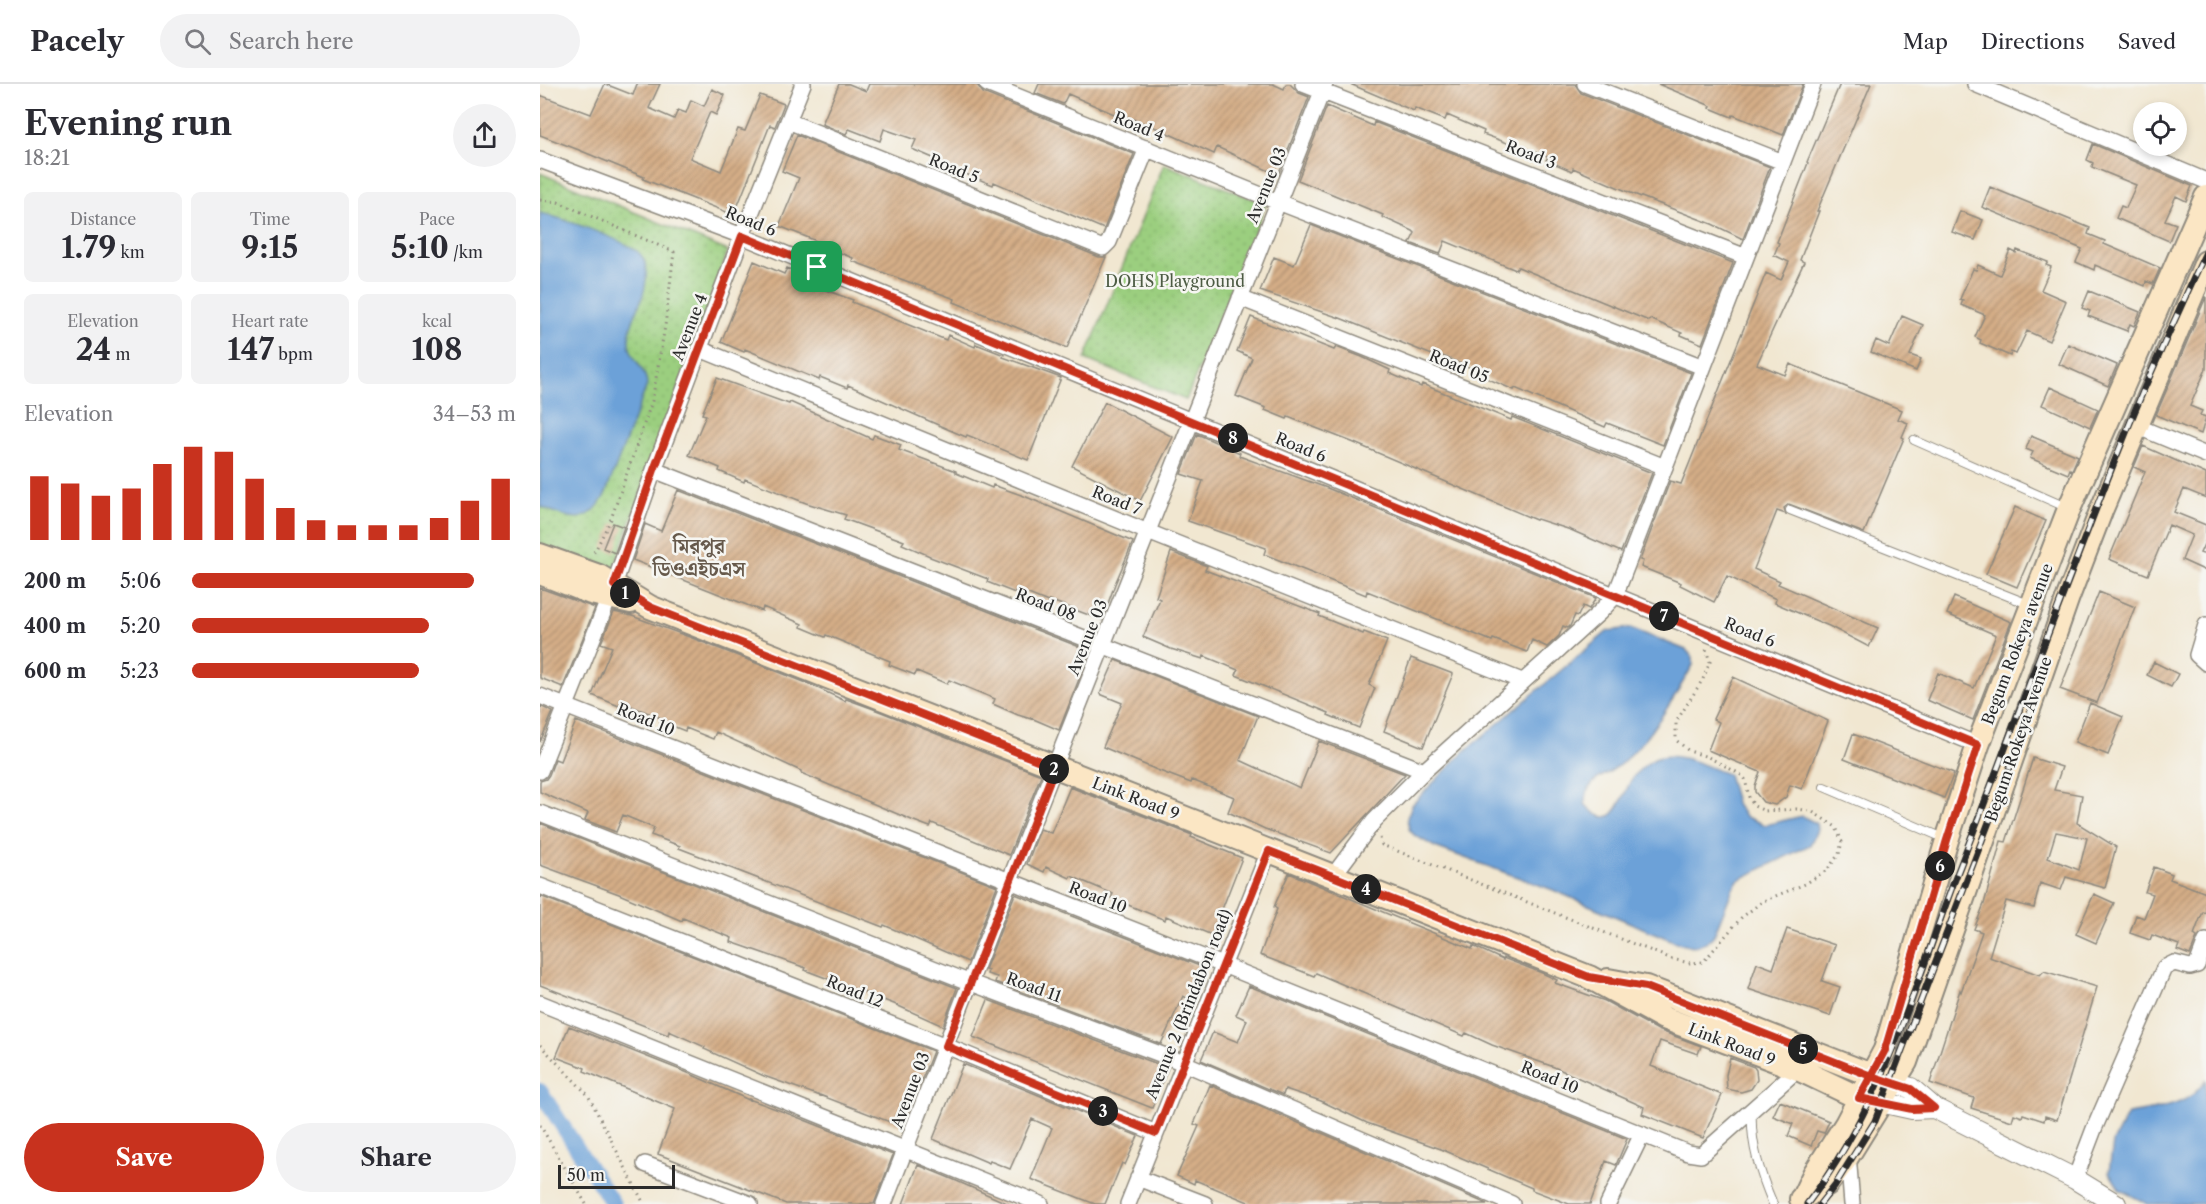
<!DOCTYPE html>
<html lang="en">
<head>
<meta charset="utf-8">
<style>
  body { margin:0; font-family:"Libre Caslon Text","Noto Serif Bengali",serif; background:#f2f2f3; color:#2b2b33; height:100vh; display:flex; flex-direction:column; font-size:22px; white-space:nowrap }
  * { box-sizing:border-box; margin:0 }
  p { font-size:20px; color:#7c7c81 }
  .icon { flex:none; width:33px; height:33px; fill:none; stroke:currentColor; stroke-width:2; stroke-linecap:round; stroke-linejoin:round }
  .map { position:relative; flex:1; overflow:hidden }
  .sheet { display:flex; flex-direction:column; background:#fff; width:540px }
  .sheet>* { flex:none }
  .buttons { position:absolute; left:1593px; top:18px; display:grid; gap:12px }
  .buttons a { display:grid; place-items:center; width:54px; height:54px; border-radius:50%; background:#fff; box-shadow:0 3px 9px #0003; font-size:30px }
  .scale { position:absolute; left:18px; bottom:15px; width:117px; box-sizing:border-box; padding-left:6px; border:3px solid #2b2b2b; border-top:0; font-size:16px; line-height:21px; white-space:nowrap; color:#2b2b2b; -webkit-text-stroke:4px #f6f6f2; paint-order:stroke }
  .pin { position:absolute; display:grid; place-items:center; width:51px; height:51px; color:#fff; margin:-26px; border-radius:12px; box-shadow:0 3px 9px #0006 }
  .km { position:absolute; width:30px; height:30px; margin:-15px; border-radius:50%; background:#222; color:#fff; font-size:16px; line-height:30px; text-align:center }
  .round { display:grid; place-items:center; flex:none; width:63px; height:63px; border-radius:32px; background:#f2f2f3 }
  .overview { display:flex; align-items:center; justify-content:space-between; height:102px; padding:0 24px }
  h1 { font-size:33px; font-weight:700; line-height:45px }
  .stats { display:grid; grid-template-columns:repeat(3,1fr); gap:9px; height:102px; padding:6px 24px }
  .stats div { display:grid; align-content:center; border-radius:9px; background:#f2f2f3; text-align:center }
  .stats b { font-size:30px; font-weight:700 }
  .stats small { font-size:16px; font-weight:400 }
  .stats p { font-size:16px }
  .chart { height:168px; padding:12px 24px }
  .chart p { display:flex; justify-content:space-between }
  .chart svg { width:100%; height:108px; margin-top:6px; stroke:#c8321e; stroke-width:6 }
  .cta { display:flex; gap:12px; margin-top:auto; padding:12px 24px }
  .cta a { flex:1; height:69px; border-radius:36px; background:#c8321e; color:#fff; font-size:24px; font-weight:700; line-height:69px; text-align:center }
  .cta a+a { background:#f2f2f3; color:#2b2b33 }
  ul { padding:0 24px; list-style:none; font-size:20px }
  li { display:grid; grid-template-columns:96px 72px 1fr; align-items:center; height:45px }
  li i { height:15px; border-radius:8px; background:#c8321e }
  header { display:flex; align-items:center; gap:36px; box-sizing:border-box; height:84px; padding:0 30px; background:#fff; border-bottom:2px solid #e1e1e2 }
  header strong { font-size:28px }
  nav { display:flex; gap:33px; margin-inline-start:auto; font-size:21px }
  .search { width:420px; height:54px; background:#f2f2f3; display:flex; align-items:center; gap:15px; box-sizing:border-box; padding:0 21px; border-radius:33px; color:#7c7c81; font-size:22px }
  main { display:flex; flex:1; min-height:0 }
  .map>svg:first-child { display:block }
</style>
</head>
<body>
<header>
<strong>Pacely</strong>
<div class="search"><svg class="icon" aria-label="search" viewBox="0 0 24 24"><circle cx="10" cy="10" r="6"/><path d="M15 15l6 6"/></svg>Search here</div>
<nav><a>Map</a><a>Directions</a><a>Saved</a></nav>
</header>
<main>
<section class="sheet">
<div class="overview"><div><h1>Evening run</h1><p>18:21</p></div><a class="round"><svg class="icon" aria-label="share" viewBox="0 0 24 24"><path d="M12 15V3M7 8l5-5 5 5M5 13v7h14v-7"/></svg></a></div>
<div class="stats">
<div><p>Distance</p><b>1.79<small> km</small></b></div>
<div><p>Time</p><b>9:15</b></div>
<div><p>Pace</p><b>5:10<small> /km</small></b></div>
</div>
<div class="stats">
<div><p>Elevation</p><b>24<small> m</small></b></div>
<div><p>Heart rate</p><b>147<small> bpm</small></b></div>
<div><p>kcal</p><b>108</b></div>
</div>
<div class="chart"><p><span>Elevation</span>34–53 m</p>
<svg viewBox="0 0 160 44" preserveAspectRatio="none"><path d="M5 44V18M15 44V21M25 44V26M35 44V23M45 44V13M55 44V6M65 44V8M75 44V19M85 44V31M95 44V36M105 44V38M115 44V38M125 44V38M135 44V35M145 44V28M155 44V19"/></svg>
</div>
<ul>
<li><b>200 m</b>5:06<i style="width:87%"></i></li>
<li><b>400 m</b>5:20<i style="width:73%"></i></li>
<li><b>600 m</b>5:23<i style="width:70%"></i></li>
</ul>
<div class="cta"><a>Save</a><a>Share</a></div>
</section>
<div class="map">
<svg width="1666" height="1120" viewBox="0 0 1666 1120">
  <defs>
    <pattern id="park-dots" width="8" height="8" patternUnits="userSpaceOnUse" patternTransform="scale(1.5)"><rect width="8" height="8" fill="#9bcf7f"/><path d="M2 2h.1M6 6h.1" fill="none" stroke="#86b26e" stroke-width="1.8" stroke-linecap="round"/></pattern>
    <pattern id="building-hatch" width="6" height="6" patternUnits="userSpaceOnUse" patternTransform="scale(1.5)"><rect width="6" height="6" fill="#d5ae87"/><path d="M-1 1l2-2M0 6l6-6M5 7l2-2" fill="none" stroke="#ad8e6f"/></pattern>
  </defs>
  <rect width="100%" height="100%" fill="#f6f6f2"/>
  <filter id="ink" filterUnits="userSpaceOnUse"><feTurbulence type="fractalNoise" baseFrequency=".0167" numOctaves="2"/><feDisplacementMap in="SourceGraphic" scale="12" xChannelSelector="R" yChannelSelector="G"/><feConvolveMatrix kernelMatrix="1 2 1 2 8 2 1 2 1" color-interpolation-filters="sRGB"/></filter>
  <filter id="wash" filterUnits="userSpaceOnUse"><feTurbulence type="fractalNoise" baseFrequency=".008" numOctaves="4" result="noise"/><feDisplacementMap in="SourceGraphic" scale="24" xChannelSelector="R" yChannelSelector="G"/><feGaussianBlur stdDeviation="1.35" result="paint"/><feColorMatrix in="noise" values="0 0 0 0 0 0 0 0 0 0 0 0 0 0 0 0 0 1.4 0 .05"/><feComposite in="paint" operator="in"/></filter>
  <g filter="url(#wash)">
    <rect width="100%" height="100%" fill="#f1e7d1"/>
    <path fill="url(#park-dots)" stroke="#637d55" stroke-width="1.5" d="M624 80 726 120 646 316 545 275Z
      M0 89 188 167 71 493 0 467Z"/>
    <path fill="#6ca1d8" stroke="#4c6682" stroke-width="1.5" d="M0 129C18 133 92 158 101 171 108 180 107 192 105 202 102 221 88 240 89 259 90 275 107 285 107 301L65 411C47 445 28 434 0 422Z
      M1090 544 1146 566 1153 573V581C1133 615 1113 651 1083 678 1066 695 1048 690 1045 720 1074 754 1081 713 1092 695 1096 688 1109 677 1117 674 1139 667 1167 683 1188 690L1197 722 1206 733 1225 741 1262 732 1276 739 1277 746 1270 761 1198 796 1193 804 1174 851C1164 863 1153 864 1138 859L1013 806 895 763 874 751 869 745 867 734 872 721 886 706 924 668 1068 547Z
      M1666 995V1120H1608L1580 1106 1569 1088 1573 1058 1588 1030C1616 1025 1651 1023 1666 995Z"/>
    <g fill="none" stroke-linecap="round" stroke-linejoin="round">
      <path stroke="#6ca1d8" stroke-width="16" d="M0 1007 73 1120"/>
    </g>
    <g id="blocks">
      <path fill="url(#building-hatch)" fill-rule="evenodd" d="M65 0 93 11 97 0H120L109 24 134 35 138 26 146 29 151 16 164 22 172 5 185 11 176 31 170 28 150 74 181 87 198 45 205 47 220 11 244 20 235 43 230 41 194 131 103 95 104 93 39 66 0 51V11L51 30Z
        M299 0H309L326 7 329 0H433L438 2 443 9 594 70 564 145 454 98 453 101 399 79 400 77 372 65 376 56 344 45 340 57 309 45 306 50 282 40Z
        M499 0H733L744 5 746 0H750L759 9 769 13 738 91 677 63 674 70 614 43 582 31 581 33 528 10 523 20 495 9Z
        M810 0H1035L1041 9 1230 83 1203 155 1172 140 1091 109 1033 84 1032 87 1006 76 1008 73 970 58V60L943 50 944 47 907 31 905 36 875 24 874 27Z
        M1118 0H1263L1243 51 1193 31 1192 33 1170 24 1171 22Z
        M1300 0H1331L1277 127H1279L1260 176 1264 178 1217 280 1245 291 1250 280 1362 326 1358 335 1368 339 1362 353 1364 354 1324 449 1249 420 1244 424 1246 430 1237 427 1214 485 1240 497 1238 500 1338 544 1329 563 1289 542 1235 519 1236 515 1187 492 1174 518 1140 501 1141 499 1101 483 1103 477 1100 476 1130 397 1141 400 1226 189 1241 196 1249 178 1234 171 1239 159 1237 158 1268 79 1267 78Z
        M787 22 833 42 834 38 1193 179 1162 260 1141 251 1142 249 1110 235 1109 237 978 183 976 186 905 157 900 170 870 159 875 149 873 147 842 133 843 131 758 96Z
        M257 51 559 173H566L527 264 414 218 415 215 312 177 313 174 293 166 294 164 239 142 259 94 242 87Z
        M1553 60 1652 102 1646 117 1636 112 1625 136 1636 140 1629 157 1576 134 1581 122 1586 124 1596 101 1552 83 1553 79 1547 76Z
        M1450 103 1550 144 1548 150 1565 157 1564 160 1620 184 1613 200 1606 197 1605 202 1555 181 1554 186 1536 178 1542 165 1442 123Z
        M1420 127 1443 136 1435 156 1412 148Z
        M771 141 1151 289 1123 361 1067 339 1065 343 975 304 974 306 946 294 948 291 893 268 892 271 800 234 720 207 734 173 754 181Z
        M1470 166 1476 169 1477 166 1508 178 1506 181 1511 183 1501 206 1526 217 1509 257 1487 247 1476 270 1471 268 1470 272 1440 259 1441 256 1435 253 1445 231 1421 221 1423 216 1420 215 1433 185 1436 186 1438 181 1460 191Z
        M214 177 244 190 247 184 280 198 277 203 313 216 312 218 406 256 408 251 435 263 436 260 464 271 463 273 521 294 488 376 427 351 426 353 405 344 308 301 307 304 280 293 279 296 205 265 204 268 181 258Z
        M1549 207 1600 228 1594 242 1590 240 1587 247 1548 232 1550 227 1542 224Z
        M1666 213V285L1650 322 1662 327 1660 331 1666 333 1661 350 1616 331Z
        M1362 232 1383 241 1370 271 1381 275 1376 287 1331 268 1336 256 1349 262Z
        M711 233 794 266 796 263 822 273 850 286 849 289 881 303 882 300 971 336 972 333 1112 389 1081 468 1031 446 997 435 996 436 812 358 748 333 747 335 725 326 726 324 696 312 712 274 697 267Z
        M1528 260 1577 281 1568 302 1519 280Z
        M177 294 249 320 250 318 332 355 334 351 361 361 359 366 416 387V389L452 404 453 401 484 412 593 458 575 500 562 536 509 516 508 518 476 505 475 509 447 498 448 495 390 473V472L362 460 364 457 304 435 306 431 266 419 205 395 204 398 179 387 180 384 149 371 166 331 162 330Z
        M1510 303 1558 325 1550 343 1502 321Z
        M565 318 633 353 600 417 532 382Z
        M657 350 700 369 699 372 787 404 1056 514 1049 525 1043 522 1038 532 1035 531 1030 542 1028 544 1023 542 1019 552 1007 563 992 556 987 568 953 555 952 557 827 507 826 511 724 470 726 464 648 437 663 397 641 390Z
        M1491 352 1538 372 1532 386 1530 385 1528 390 1490 374 1493 368 1486 365Z
        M1603 362 1666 390V414L1644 405 1634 428 1666 441V456L1660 469 1666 471V487L1642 476 1652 451 1629 441 1608 491 1569 475 1605 388 1594 383Z
        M138 406 550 567 519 646 491 634V635L478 631 453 620 455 615 409 596 407 600 377 587 375 591 349 581 350 577 286 551 285 553 261 543 262 540 223 523 222 527 93 476 105 440 121 447Z
        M1475 423 1506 437 1477 503 1446 490Z
        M73 439 84 443 75 469 63 464Z
        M631 468 667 482 665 486 780 530 779 532 823 550 824 548 847 557 829 601 835 604 819 644 788 631 789 629 696 591 698 586 664 572 663 575 631 565 603 553 620 515 616 513Z
        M0 504 55 524 23 603 0 594Z
        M1559 508 1595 523 1557 619 1520 605Z
        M1414 513 1471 538 1433 636 1387 616 1398 589 1434 604 1456 551 1407 530Z
        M74 528 92 532 152 554 269 600 305 617 306 615 331 624 501 691 469 771 392 739 390 743 374 737 261 689V687L176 648 173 655 146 644 145 647 120 637 121 634 81 618 79 622 52 611 72 563 61 559Z
        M871 574 913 590 883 663 844 647Z
        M575 576 718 632 700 676 760 704 779 657 865 690 791 769 725 745 688 728 694 713 652 696 651 699 617 686 563 663 582 619 560 610Z
        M1614 578 1638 590 1631 603 1607 591Z
        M1193 593 1288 637 1262 705 1250 701 1246 713 1235 721 1223 718 1215 708V702L1220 688 1168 666 1179 638 1173 635Z
        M1550 619 1583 633 1568 671 1535 658Z
        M0 622 13 628 0 658Z
        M36 637 457 802 428 878 344 841 343 843 139 764 140 762 111 751 114 744 83 731 76 748 45 736 48 729 0 708V697L6 695 9 691 15 675 20 677Z
        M1313 650 1414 689 1404 714 1304 675Z
        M1493 674 1522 683 1514 706 1542 711 1537 739 1576 763 1565 804 1526 793 1521 806 1500 799 1494 824 1466 817 1449 873 1500 891 1504 887 1557 903 1517 1036 1505 1032 1504 1037 1483 1030 1482 1033 1474 1030 1472 1037 1431 1024 1434 1014 1390 999 1420 906 1421 908 1442 848 1434 845 1444 820 1461 757 1466 758ZM1516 748 1547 754 1539 786 1508 774Z
        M530 703 652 751 651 753 702 774 672 851 626 832 625 836 571 814 573 810 531 792 530 794 506 783 504 788 487 780 500 745 511 749Z
        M0 739 417 904 403 942 354 920 265 886 266 884 191 858 192 854 143 834 142 837 79 810 0 781Z
        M1614 783 1632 790 1630 795 1666 809V829L1663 828 1658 840 1654 851 1657 853 1650 871 1637 866 1639 861 1612 851 1610 856 1590 849 1596 831 1604 834 1613 810 1605 808Z
        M749 789 932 865 933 862 963 876V874L1002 889 1017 896 1015 899 1065 917 1118 946 1161 962 1158 970 1120 957 1111 982 1182 1011 1163 1054 1102 1030 1104 1023 1014 983 952 961 926 949 924 952 776 889 774 892 720 871 737 825 734 823Z
        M475 810 662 883 649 915 643 912 621 960 455 898 457 893 447 890 448 887 445 886Z
        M1554 810 1574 819 1556 859 1536 850Z
        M0 812 393 967 363 1043 280 1011V1012L224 992 164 965 165 963 129 947 128 951 0 901Z
        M1247 845 1295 861 1282 897 1300 903 1290 932 1208 905 1217 879 1233 885Z
        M709 902 1087 1055 1076 1081 1066 1077 1050 1120H1029L992 1106V1104L901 1065 827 1039 781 1017 745 1005 743 1011 661 976 673 948 698 958 707 936 696 931Z
        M448 916 628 984 612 1024 433 953Z
        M29 942 148 989 209 1016V1015L244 1028 353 1071 334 1120H246L118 1070 135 1025 44 987 45 984 16 973Z
        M1190 974 1214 983 1216 986 1217 996 1211 1005 1201 1008 1187 1005 1186 991Z
        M423 980 598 1052 585 1081 582 1079 565 1120H555L491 1095 512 1044 492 1035 470 1085 450 1077 449 1079 393 1055Z
        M670 1001 947 1120H713L655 1096 654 1100 637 1092 659 1042 654 1040Z
        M1240 1017 1289 1037 1284 1049 1277 1047 1271 1062 1248 1052 1253 1040 1233 1032Z
        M378 1081 412 1095 469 1120H363Z"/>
    </g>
  </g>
  <g filter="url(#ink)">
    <use href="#blocks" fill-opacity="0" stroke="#8e897e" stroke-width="1.5"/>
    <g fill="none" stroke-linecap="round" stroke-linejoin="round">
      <defs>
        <path id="service" d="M1374 356 1528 424
          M1250 426 1491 521
          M1284 703 1406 755
          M1212 1026C1210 1060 1220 1089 1233 1120"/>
        <path id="minor" d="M447 0 738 118 1163 283
          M763 0 1206 173
          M1045 0 1243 78
          M1435 0 1666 97
          M248 37 563 164 569 158 607 64
          M0 76 202 152 1438 661
          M700 214 1125 383
          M160 265 608 448 982 597
          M1596 342 1666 371
          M114 386 884 687
          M1666 541 1657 571 1666 579
          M0 612 683 881 1148 1069 1161 1071 1258 985
          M0 687 74 501 114 386 202 152 263 0
          M0 729 431 899 644 979 972 1120
          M793 792 834 737 884 687 1059 529 1075 512 1273 0
          M0 802 406 962 616 1049
          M0 919 501 1120
          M1308 1070 1312 1120
          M105 1080 210 1120
          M598 1094 665 1120
          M1535 1095 1554 1045 1624 884 1634 879 1650 883 1657 881 1666 857
          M344 1120 469 798 785 0
          M588 1120 729 767
          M1068 1120 1102 1050"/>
        <path id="tertiary" d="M1353 999 1371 1004 1394 1024 1535 1095 1576 1120
          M1340 1018 1372 1025 1394 1024"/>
        <path id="secondary" d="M0 471 59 492 110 523 1049 893 1124 934 1258 985 1319 1014 1340 1018
          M0 489 51 509 91 518
          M1068 896 1106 903 1344 996
          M1264 1111 1274 1090 1306 1040 1345 966 1407 756 1438 661 1529 425 1666 113
          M1261 1115 1287 1100 1306 1075 1366 978 1528 513 1561 427 1666 178"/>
      </defs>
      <use href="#service" stroke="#8e897e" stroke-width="10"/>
      <use href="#minor" stroke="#8e897e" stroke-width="18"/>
      <use href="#tertiary" stroke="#8e897e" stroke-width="22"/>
      <use href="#secondary" stroke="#8e897e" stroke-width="26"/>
      <path stroke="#8e897e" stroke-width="3" stroke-dasharray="1.5 4.5" stroke-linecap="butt" d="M0 116 18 118 134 168 125 242 112 317 71 435 55 467 51 470
        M840 754 842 761 1132 875 1150 879 1163 878 1201 834 1223 817 1265 800 1287 786 1299 770 1302 758 1296 743 1271 727 1257 725 1225 727 1214 722 1209 713 1205 695 1200 690 1168 673 1149 667 1136 656V638L1163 595 1170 578 1166 565
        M0 961 48 1011 104 1120
        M0 1041 46 1120"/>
      <use href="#service" stroke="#fff" stroke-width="8"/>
      <use href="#minor" stroke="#fff" stroke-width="15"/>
      <use href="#tertiary" stroke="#fff" stroke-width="20"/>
      <use href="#secondary" stroke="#fbe6c4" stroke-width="22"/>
      <defs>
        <path id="rail" d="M1267 1120C1342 1023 1374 903 1417 790 1480 629 1537 465 1604 305 1624 259 1645 213 1666 168
          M1280 1120 1295 1101 1335 1037 1486 641 1501 595"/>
      </defs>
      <use href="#rail" stroke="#2b2b2b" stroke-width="7"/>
      <use href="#rail" stroke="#f6f6f2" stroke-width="4.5" stroke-dasharray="14" stroke-linecap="butt"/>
    </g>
  </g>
  <g fill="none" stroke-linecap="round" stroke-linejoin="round" filter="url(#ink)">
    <defs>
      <path id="route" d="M277 183 202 152 114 386 74 501 110 523 515 683 406 962 616 1049 729 767 1049 893 1106 903 1331 992 1371 1005 1394 1024 1372 1025 1319 1014 1345 966 1407 756 1438 661 277 183"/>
    </defs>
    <use href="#route" stroke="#fff" stroke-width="12"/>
    <use href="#route" stroke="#c8321e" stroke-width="8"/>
  </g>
  <g text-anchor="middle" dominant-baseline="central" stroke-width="5" stroke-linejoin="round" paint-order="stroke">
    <g font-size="16" fill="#2b2b2b" stroke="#f6f6f2">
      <text transform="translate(599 42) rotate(22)">Road 4</text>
      <text transform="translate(991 70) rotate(21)">Road 3</text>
      <text transform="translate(414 84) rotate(22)">Road 5</text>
      <text transform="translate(726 101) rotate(-68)">Avenue 03</text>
      <text transform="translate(211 137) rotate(22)">Road 6</text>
      <text transform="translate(149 243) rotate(-69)">Avenue 4</text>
      <text transform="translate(919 282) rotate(22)">Road 05</text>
      <text transform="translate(761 363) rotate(22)">Road 6</text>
      <text transform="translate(577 416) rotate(22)">Road 7</text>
      <text transform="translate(506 520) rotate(21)">Road 08</text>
      <text transform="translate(1210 548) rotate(22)">Road 6</text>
      <text transform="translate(547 553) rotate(-68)">Avenue 03</text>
      <text transform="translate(1477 560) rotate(-69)">Begum Rokeya avenue</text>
      <text transform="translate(106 635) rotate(22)">Road 10</text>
      <text transform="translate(1478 655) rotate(-71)">Begum Rokeya Avenue</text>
      <text transform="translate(596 714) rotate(21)">Link Road 9</text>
      <text transform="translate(558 813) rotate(21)">Road 10</text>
      <text transform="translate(494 903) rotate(20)">Road 11</text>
      <text transform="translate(315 907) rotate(22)">Road 12</text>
      <text transform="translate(648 920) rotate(-68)">Avenue 2 (Brindabon road)</text>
      <text transform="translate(1192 960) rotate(21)">Link Road 9</text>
      <text transform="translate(1010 993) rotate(22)">Road 10</text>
      <text transform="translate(370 1006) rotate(-69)">Avenue 03</text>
    </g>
    <g font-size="16" fill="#4d5c44" stroke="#f6f6f2">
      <text x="635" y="197">DOHS Playground</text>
    </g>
    <g font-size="20" font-weight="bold" fill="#66594b" stroke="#f6f6f2">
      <text x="159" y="462">মিরপুর<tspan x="159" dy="23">ডিওএইচএস</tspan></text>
    </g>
  </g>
</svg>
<div class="buttons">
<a><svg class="icon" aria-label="locate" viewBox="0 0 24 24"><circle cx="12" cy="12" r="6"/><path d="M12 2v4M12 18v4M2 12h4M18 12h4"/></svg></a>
</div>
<div class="scale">50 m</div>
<div class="pin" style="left:277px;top:183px;background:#1e9e55"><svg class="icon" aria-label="arrive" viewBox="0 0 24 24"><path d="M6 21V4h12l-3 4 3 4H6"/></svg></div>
<b class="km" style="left:85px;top:509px">1</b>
<b class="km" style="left:514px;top:685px">2</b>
<b class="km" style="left:563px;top:1027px">3</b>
<b class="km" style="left:826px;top:805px">4</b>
<b class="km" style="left:1263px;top:965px">5</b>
<b class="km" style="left:1400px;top:782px">6</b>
<b class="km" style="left:1124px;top:532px">7</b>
<b class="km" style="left:693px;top:354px">8</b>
</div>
</main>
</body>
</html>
